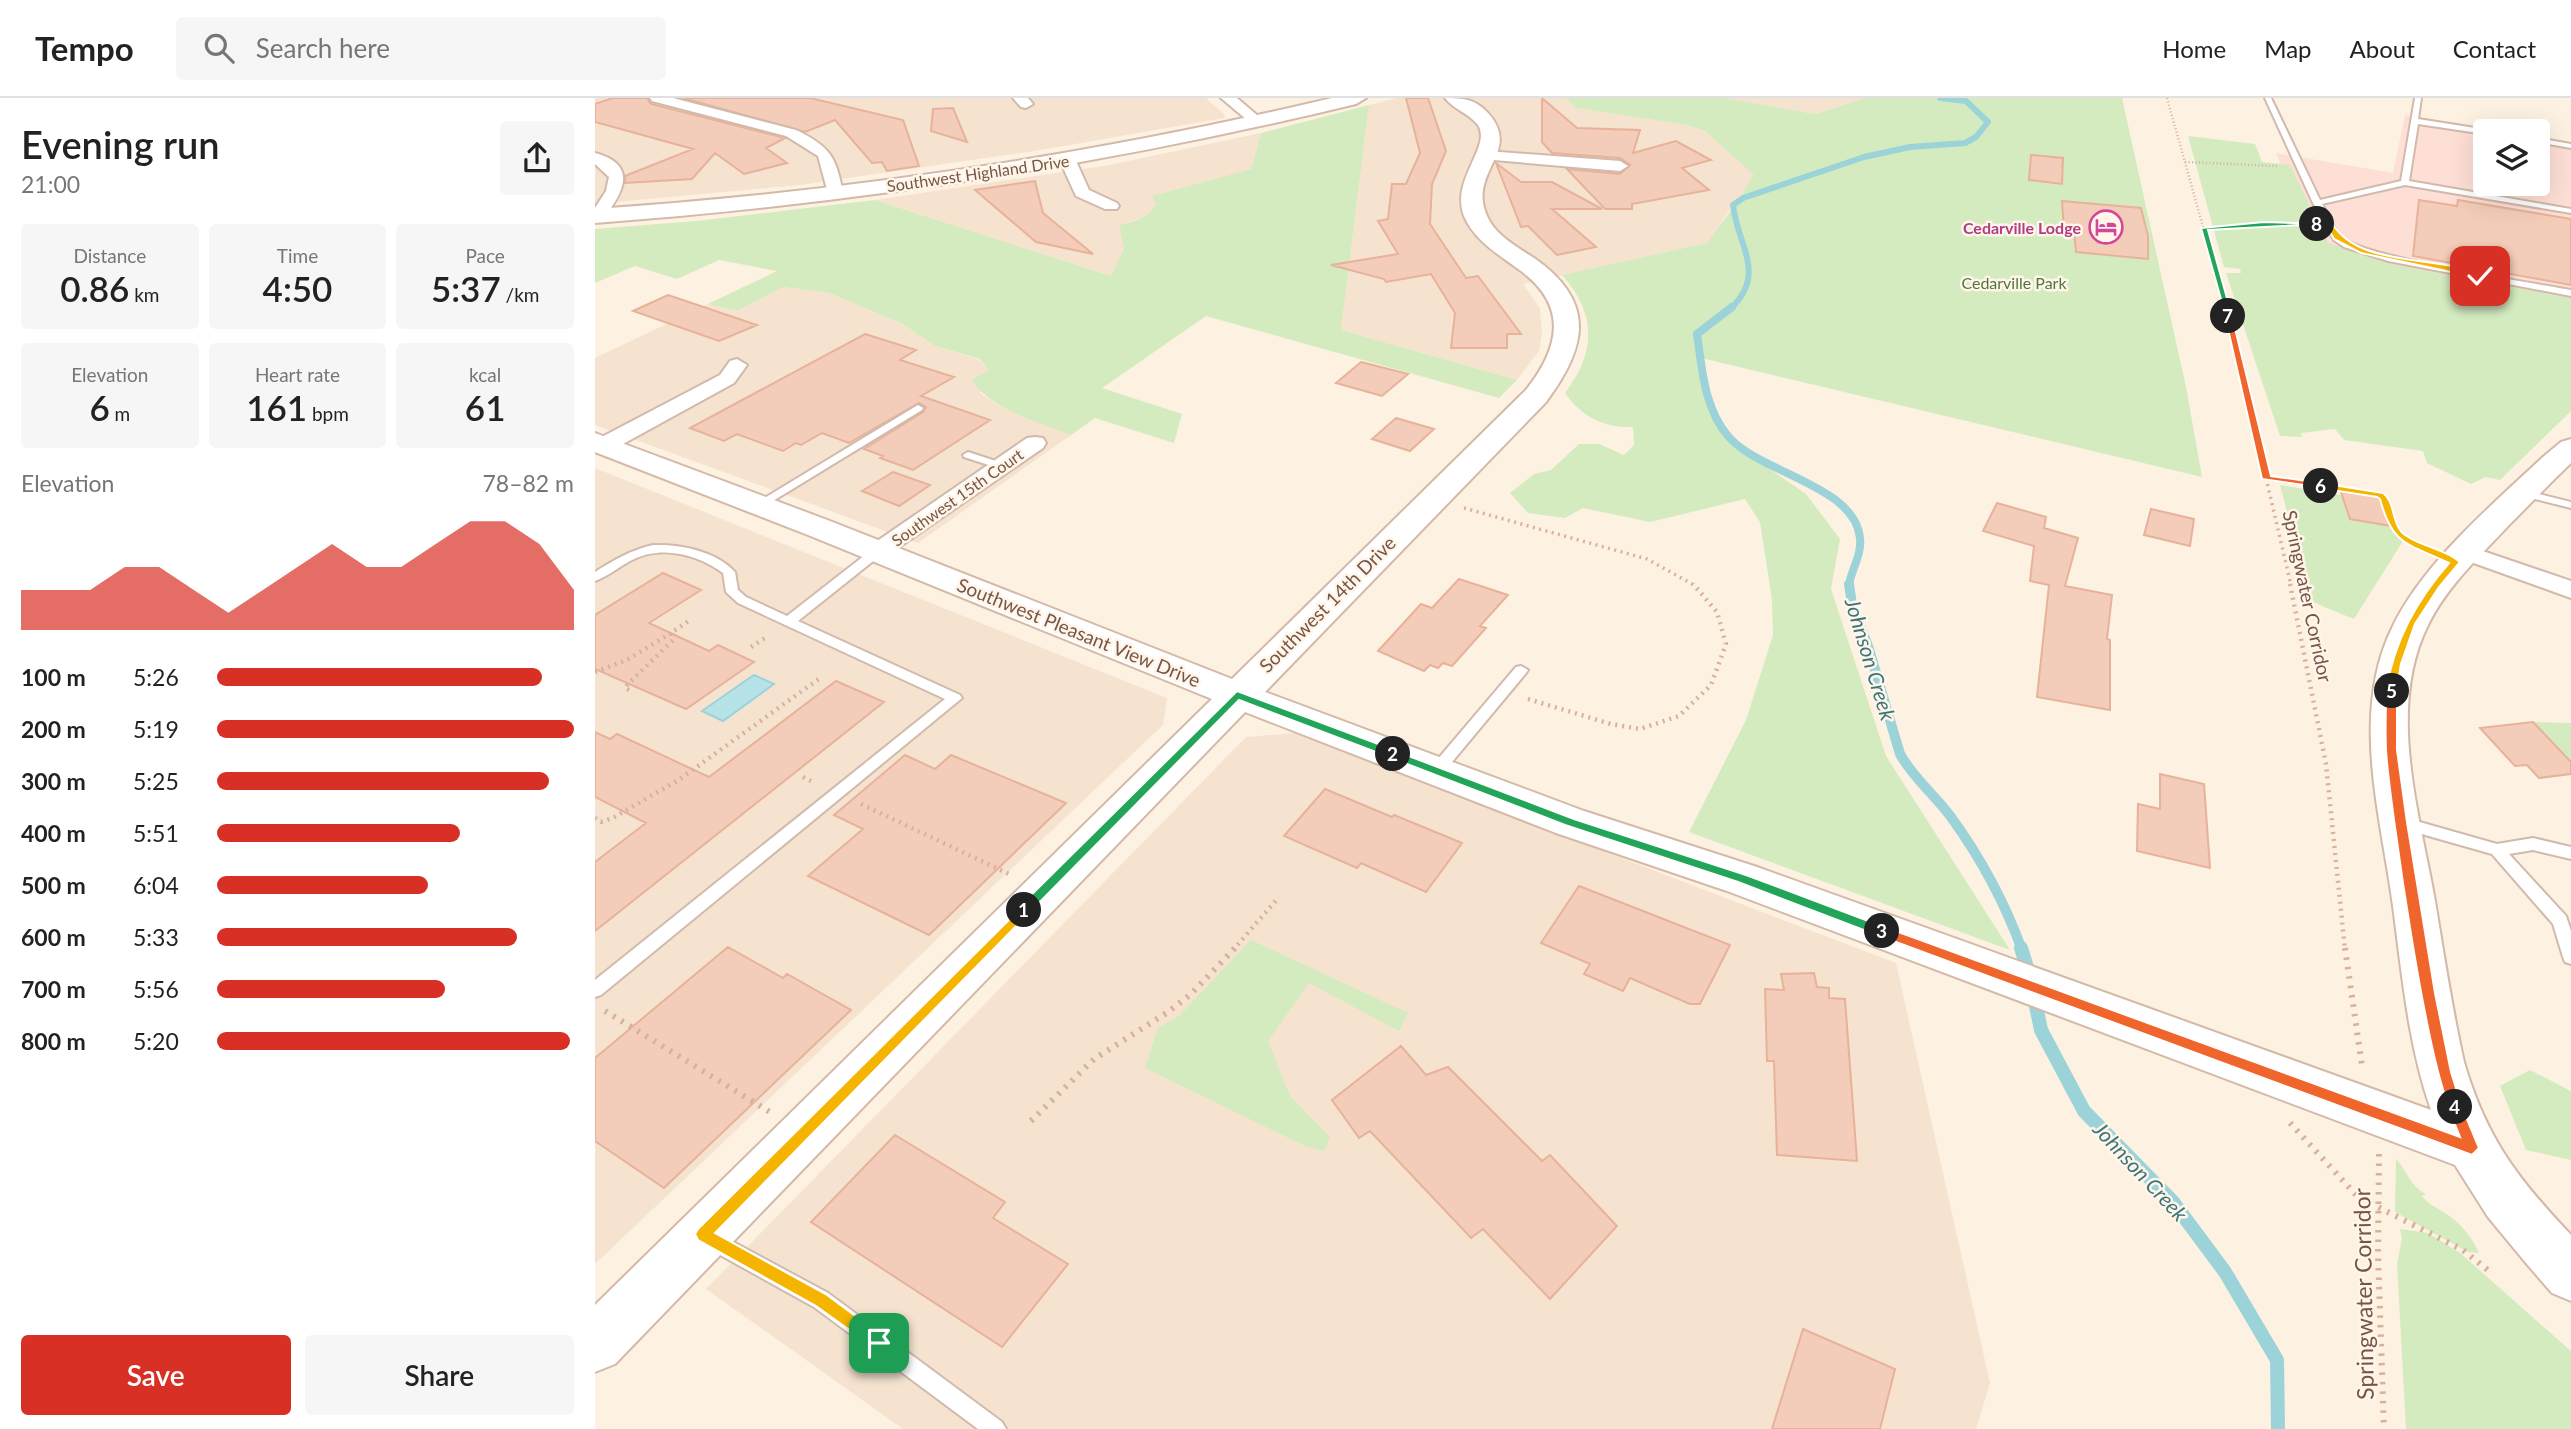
<!DOCTYPE html>
<html lang="en">
<head>
<meta charset="utf-8">
<style>
  body { margin:0; font-family:Lato,sans-serif; background:#f6f6f6; color:#222; height:100vh; display:flex; flex-direction:column; font-size:26px; white-space:nowrap }
  * { box-sizing:border-box; margin:0 }
  p { font-size:23px; color:#767676 }
  .icon { flex:none; width:38px; height:38px; fill:none; stroke:currentColor; stroke-width:2; stroke-linecap:round; stroke-linejoin:round }
  .map { position:relative; flex:1; overflow:hidden }
  .details { display:flex; flex-direction:column; background:#fff; width:595px }
  .details>* { flex:none }
  .controls { position:absolute; left:1878px; top:21px; display:grid; gap:14px }
  .controls a { display:grid; place-items:center; width:77px; height:77px; border-radius:7px; background:#fff; box-shadow:0 7px 28px #0002; font-size:35px }
  .pin { position:absolute; display:grid; place-items:center; width:60px; height:60px; color:#fff; margin:-30px; border-radius:14px; box-shadow:0 4px 10px #0006 }
  .km { position:absolute; width:35px; height:35px; margin:-18px; border-radius:50%; background:#222; color:#fff; font-size:19px; line-height:35px; text-align:center }
  .round { display:grid; place-items:center; flex:none; width:74px; height:74px; border-radius:7px; background:#f6f6f6 }
  .headline { display:flex; align-items:center; justify-content:space-between; height:119px; padding:0 21px }
  h1 { font-size:38px; font-weight:600; line-height:52px }
  .figures { display:grid; grid-template-columns:repeat(3,1fr); gap:10px; height:119px; padding:7px 21px }
  .figures div { display:grid; align-content:center; border-radius:7px; background:#f6f6f6; text-align:center }
  .figures b { font-size:35px; font-weight:600 }
  .figures small { font-size:19px; font-weight:400 }
  .figures p { font-size:19px }
  .chart { height:196px; padding:14px 21px }
  .chart p { display:flex; justify-content:space-between }
  .chart svg { width:100%; height:126px; margin-top:7px; fill:#d93025; opacity:.7 }
  .button { display:flex; gap:14px; margin-top:auto; padding:14px 21px }
  .button a { flex:1; height:80px; border-radius:7px; background:#d93025; color:#fff; font-size:28px; font-weight:600; line-height:80px; text-align:center }
  .button a+a { background:#f6f6f6; color:#222 }
  ul { padding:0 21px; list-style:none; font-size:23px }
  li { display:grid; grid-template-columns:112px 84px 1fr; align-items:center; height:52px }
  li i { height:18px; border-radius:9px; background:#d93025 }
  header { display:flex; align-items:center; gap:42px; box-sizing:border-box; height:98px; padding:0 35px; background:#fff; border-bottom:2px solid #e0e0e0 }
  header strong { font-size:33px }
  nav { display:flex; gap:38px; margin-inline-start:auto; font-size:24px }
  .search { width:490px; height:63px; background:#f6f6f6; display:flex; align-items:center; gap:18px; box-sizing:border-box; padding:0 24px; border-radius:7px; color:#767676; font-size:26px }
  main { display:flex; flex:1; min-height:0 }
  .map>svg:first-child { display:block }
</style>
</head>
<body>
<header>
<strong>Tempo</strong>
<div class="search"><svg class="icon" aria-label="search" viewBox="0 0 24 24"><circle cx="10" cy="10" r="6"/><path d="M15 15l6 6"/></svg>Search here</div>
<nav><a>Home</a><a>Map</a><a>About</a><a>Contact</a></nav>
</header>
<main>
<section class="details">
<div class="headline"><div><h1>Evening run</h1><p>21:00</p></div><a class="round"><svg class="icon" aria-label="share" viewBox="0 0 24 24"><path d="M12 15V3M7 8l5-5 5 5M5 13v7h14v-7"/></svg></a></div>
<div class="figures">
<div><p>Distance</p><b>0.86<small> km</small></b></div>
<div><p>Time</p><b>4:50</b></div>
<div><p>Pace</p><b>5:37<small> /km</small></b></div>
</div>
<div class="figures">
<div><p>Elevation</p><b>6<small> m</small></b></div>
<div><p>Heart rate</p><b>161<small> bpm</small></b></div>
<div><p>kcal</p><b>61</b></div>
</div>
<div class="chart"><p><span>Elevation</span>78–82 m</p>
<svg viewBox="0 0 160 44" preserveAspectRatio="none"><path d="M0 44V30L10 30L20 30L30 22L40 22L50 30L60 38L70 30L80 22L90 14L100 22L110 22L120 14L130 6L140 6L150 14L160 30V44z"/></svg>
</div>
<ul>
<li><b>100 m</b>5:26<i style="width:91%"></i></li>
<li><b>200 m</b>5:19<i style="width:100%"></i></li>
<li><b>300 m</b>5:25<i style="width:93%"></i></li>
<li><b>400 m</b>5:51<i style="width:68%"></i></li>
<li><b>500 m</b>6:04<i style="width:59%"></i></li>
<li><b>600 m</b>5:33<i style="width:84%"></i></li>
<li><b>700 m</b>5:56<i style="width:64%"></i></li>
<li><b>800 m</b>5:20<i style="width:99%"></i></li>
</ul>
<div class="button"><a>Save</a><a>Share</a></div>
</section>
<div class="map">
<svg width="1976" height="1331" viewBox="0 0 1976 1331">
  <rect width="100%" height="100%" fill="#fdf1e2"/>
  <path fill="#f5e3d0" d="M0 0H611L630 17 629 20 446 52 205 87 0 106Z
    M802 0H971L981 10 1092 27 1110 33 1158 75 1148 100 1138 107 1112 145 928 186 945 210 947 236 944 253 922 282 746 232 774 7Z
    M1130 0H1270L1220 16Z
    M666 35 656 71 558 98 561 106 557 114 547 120 525 127 529 150 516 178 280 102 514 67Z
    M188 189 234 195 306 225 340 248 385 262 394 272 385 295 403 307 476 337 323 445 0 327V260L113 206 142 213Z
    M0 370 572 600 568 627 0 1166Z
    M699 635 1301 865 1395 1285 1381 1331H308L111 1191 651 639Z"/>
  <path fill="#fedfd6" d="M1810 17 1909 33H1890V86H1942L1943 39 1976 44V200L1725 156 1681 55 1798 75Z"/>
  <path fill="#d4ebc0" d="M971 0H1130L1220 16 1270 0H1527L1591 289 1607 379 1106 260 1109 292 1123 321 1140 347 1211 396 1245 441 1236 491 1291 658 1415 852 1094 734 1151 622 1178 537 1177 502 1165 424 1150 401 1055 424 988 410 970 420 933 415 915 395 939 376 956 372 984 346H1004L1029 357 1039 347 1038 329C1009 330 987 319 970 295 1001 254 1002 216 967 177L1112 145C1128 121 1147 102 1158 76L1110 33 1092 27 981 10Z
    M774 7 746 232 922 282 904 300 611 218 507 290 587 316 579 345 500 320 476 337C441 323 399 313 376 282L394 272 385 261 340 248 306 225 234 195 188 189 142 213 113 206 182 173 124 162 82 181 40 168 0 185V131L101 123 280 102 516 178 529 150 524 127C539 124 554 120 561 106L557 98 656 71 666 35Z
    M1593 38 1660 46 1667 64 1695 67 1733 145 1790 165 1976 200V313L1905 382 1891 379 1876 386 1832 365 1828 353 1749 342 1740 331 1706 335 1707 339 1685 338 1631 175H1646L1645 171 1629 169Z
    M1685 387 1747 397 1755 421 1796 428 1798 435 1808 443 1759 521 1715 503Z
    M1938 624 1976 625V664Z
    M656 842 813 915 804 933 714 885 673 943 695 998 735 1039 729 1053 710 1048 550 970 563 930 584 918Z
    M1935 972 1976 993V1062L1931 1052 1905 988Z
    M1801 1061C1813 1074 1815 1088 1831 1096L1827 1098C1834 1107 1841 1109 1850 1115 1866 1125 1876 1138 1884 1155L1873 1154 1800 1114Z
    M1805 1131 1833 1135 1865 1155 1976 1253V1331H1811L1802 1166 1807 1140Z"/>
  <path fill="#b6e3e7" stroke="#9cd3d9" stroke-width="2" d="M159 577 179 586 128 623 107 613Z"/>
  <g fill="none" stroke-linecap="round" stroke-linejoin="round">
    <path stroke="#9cd3d9" stroke-width="6" d="M1135 211C1173 176 1142 147 1138 107L1148 100 1269 59 1315 49 1370 45 1381 39 1393 24 1371 3 1345 0"/>
    <path stroke="#9cd3d9" stroke-width="8" d="M1137 209 1102 236C1107 270 1109 310 1133 338 1164 375 1260 387 1265 440 1267 457 1256 472 1254 487"/>
    <path stroke="#9cd3d9" stroke-width="10" d="M1254 486 1257 507 1273 548 1305 656C1318 680 1340 697 1356 719 1385 759 1410 805 1427 852"/>
    <path stroke="#9cd3d9" stroke-width="14" d="M1426 850 1435 879
      M1439 898 1446 932 1489 1013 1578 1104 1630 1174 1682 1262 1683 1331"/>
  </g>
  <path fill="#f3cdb9" stroke="#e7b299" stroke-width="2" d="M18 0H52L56 6 190 40 171 50 192 65 149 76 120 55 97 81 30 85V78L98 51 0 24V6Z
    M88 0H215L308 22 324 68 292 73 287 64 277 65 240 22 210 34Z
    M811 0H833L851 53 837 86 835 126 871 180 883 178 926 236H912V250H856L860 215 836 176 791 184 789 181 736 167 803 156 783 123 793 121 797 86H811L825 55Z
    M947 0 982 30 1045 32 1038 55 1081 43 1116 62 1087 70 1114 92 1037 106V111H1010L972 71 1025 76 1035 67 1025 60 957 55 947 44Z
    M358 10 372 44 336 33 338 11Z
    M1436 57 1468 60 1467 86 1434 82Z
    M901 65 926 84H957L1007 111H957L1001 149 962 157 933 128 926 129Z
    M440 83 448 115 498 156 441 144 380 92Z
    M1824 102 1862 108 1863 102 1976 121V187L1818 158Z
    M1467 103 1546 110 1553 138V161L1481 154 1479 132 1469 131Z
    M73 197 162 227 124 243 38 213Z
    M270 236 321 252 305 262 359 279 326 298 395 322 318 372 285 360 288 358 269 351 328 314 331 309 324 305 254 345 227 335 206 347 201 345 188 353 142 336 129 343 95 330Z
    M766 264 813 276 787 298 741 285Z
    M801 320 839 331 815 353 777 341Z
    M298 374 335 387 304 408 267 393Z
    M1746 394 1788 399 1796 428 1755 421Z
    M1402 405 1451 419 1449 430 1483 440 1470 488 1517 497 1512 541 1515 542V612L1442 599 1454 487 1435 483 1439 448 1388 433Z
    M1556 411 1599 421 1595 448 1549 437Z
    M68 475 106 492 54 525 114 553 123 547 159 564 91 611 0 571V517Z
    M864 481 913 497 885 528 891 530 857 568 848 565 843 570 835 567 829 573 783 553 826 506 837 510Z
    M241 583 289 604 0 833V764L51 725 0 699V634L15 641 22 636 114 679Z
    M1938 624 1976 664V676L1944 680 1932 667 1920 668 1885 630Z
    M310 657 340 671 356 657 471 705 334 837 213 778 268 731 239 717Z
    M1565 676 1609 686 1615 770 1542 753 1543 706 1565 711Z
    M730 691 797 719 799 717 867 745 831 794 766 765 762 770 689 738Z
    M984 788 1135 847 1105 906H1095L1035 880 1028 893 989 876 995 866 946 845Z
    M133 849 188 880 192 876 256 912 69 1090 0 1043V960Z
    M1219 875 1222 889 1234 890V900L1250 901 1262 1063 1182 1057 1179 963H1172L1170 891 1189 892 1186 876Z
    M806 948 831 977 853 969 947 1063 955 1057 1022 1128 955 1201 888 1131 876 1140 775 1033 764 1040 737 1002Z
    M300 1037 410 1104 398 1120 473 1166 407 1249 216 1124Z
    M1208 1231 1300 1271 1285 1331H1177Z"/>
  <g fill="none" stroke-linecap="round" stroke-linejoin="round">
    <defs>
      <path id="lane" d="M1670 0H1676L1725 102 1806 83 1820 0H1826L1823 21 1893 32 1890 36 1823 26 1814 83 1976 111V115L1810 87 1727 106C1733 116 1738 131 1746 139 1766 159 1938 185 1976 192V198L1793 163 1749 149 1739 142 1718 105Z
        M1942 40 1976 46V50L1942 44Z
        M323 307 328 310 327 312 168 409 164 410 158 407Z
        M373 354 410 366 411 368 406 371 369 359 368 357Z
        M1928 392 1976 404V410L1924 397V393Z
        M58 447C85 446 121 453 140 474L143 492 151 499 192 518 279 450H287V456L203 523 365 597 367 600 6 897 0 899V882L350 601 143 505 131 494 128 475C104 457 68 447 39 461 26 467 14 478 0 483V474C19 462 36 452 58 447Z
        M926 568 933 572 931 575 847 676H837L835 672 837 668 921 569Z
        M1807 719 1902 746 1938 740 1976 749V761L1938 752 1914 756 1971 818 1976 833V866L1970 864 1968 859 1958 826 1897 756 1802 729 1800 725 1802 721Z
        M116 1132 233 1195 407 1324 411 1331H383L219 1209 109 1148 106 1141 109 1134Z"/>
      <path id="street" d="M55 0H78L201 32C236 49 241 59 248 96L246 99H234L223 58 191 38 57 3Z
        M418 0H433L438 6 431 10 426 9Z
        M626 0H642L670 24 663 28 658 27Z
        M892 53 1025 63 1033 68 1025 73 887 61 884 58Z
        M0 55C45 67 27 96 8 121L2 123 0 110 11 93 14 79 0 66Z
        M473 58 481 63 494 92 522 105 524 108 522 111H510L481 98 465 63Z
        M142 261 152 267 139 285 17 352 9 353 0 349 1 342 125 277 135 263Z
        M440 339 448 340 451 345 448 350 291 458 283 460 275 458 271 453 275 448 432 340Z
        M1870 447 1976 483V500L1862 459 1858 454 1862 449Z"/>
      <path id="secondary" d="M737 0H771L761 6C509 67 259 106 0 125V111C249 94 494 58 737 0Z
        M850 0C868 0 880 1 893 15 928 54 872 73 892 118 900 137 922 149 939 160 1002 204 992 249 951 304L670 594 989 713 1162 769 1836 1012C1813 946 1807 876 1798 808 1786 719 1755 616 1797 530 1828 465 1896 408 1948 359L1966 344 1976 341V365C1955 385 1936 405 1916 425 1886 457 1852 488 1833 527 1791 611 1825 717 1840 803 1849 857 1857 911 1869 964 1891 1040 1923 1081 1976 1137V1203L1957 1195 1931 1165 1893 1119 1860 1067 1132 793 961 735 650 614 20 1266 0 1274V1207L617 601 213 437 0 354V335L235 423 637 581 931 292C964 250 974 209 926 173 905 157 880 144 869 118 855 82 897 49 883 27 874 15 859 12 850 0Z"/>
    </defs>
    <use href="#lane" stroke="#d1baac" stroke-width="4"/>
    <use href="#street" stroke="#d1baac" stroke-width="4"/>
    <use href="#secondary" stroke="#d4b9a8" stroke-width="4"/>
    <path stroke="#d8b09c" stroke-width="2.5" stroke-dasharray="1 2.5" stroke-linecap="butt" d="M1572 0 1631 211
      M1590 64 1682 68
      M1609 130 1710 126"/>
    <path stroke="#d8b09c" stroke-width="3.5" stroke-dasharray="2 4.5" stroke-linecap="butt" d="M1631 209 1696 487
      M1672 381 1784 397 1789 400 1800 434 1831 451
      M869 410 1052 461 1099 487"/>
    <path stroke="#d8b09c" stroke-width="4.5" stroke-dasharray="2 5" stroke-linecap="butt" d="M1695 486 1731 666 1750 852
      M156 549 173 538
      M0 574 32 562 76 535
      M34 592 30 590 32 587 78 542 76 535 95 522
      M933 601 1016 626 1045 631 1084 618 1116 587 1131 546 1122 514 1098 486
      M208 679 220 685
      M266 706 416 777
      M0 720 6 724 18 720 85 681 225 580
      M638 852 684 799"/>
    <path stroke="#d8b09c" stroke-width="6" stroke-dasharray="2.5 7" stroke-linecap="butt" d="M1750 850 1767 968
      M10 913 175 1014
      M436 1023 499 961 573 914 596 896 640 850
      M1695 1025 1763 1099 1868 1152 1894 1173
      M1784 1056 1783 1156 1789 1331"/>
    <use href="#lane" fill="#fff" fill-rule="evenodd"/>
    <use href="#street" fill="#fff" fill-rule="evenodd"/>
    <use href="#secondary" fill="#fff" fill-rule="evenodd"/>
  </g>
  <path fill="#f5b400" stroke="#fff" stroke-width="2" d="M429 807 435 812 433 816 120 1135 232 1197 290 1240 292 1245 290 1251 284 1253 221 1208 103 1142 100 1136 103 1131Z"/>
  <path fill="#22a559" stroke="#fff" stroke-width="2" d="M642 593 802 653 804 656 798 660 794 659 644 602 433 816H424V809Z"/>
  <path fill="#22a559" stroke="#fff" stroke-width="2" d="M798 652 979 721 1151 777 1292 830 1293 833 1287 839 1143 784 970 727 794 659 793 656Z"/>
  <path fill="#f0652b" stroke="#fff" stroke-width="2" d="M1287 828 1865 1039 1853 1009 1860 1002 1865 1004 1884 1050 1877 1057 1282 837 1281 833Z"/>
  <path fill="#f0652b" stroke="#fff" stroke-width="2" d="M1797 589 1802 593V652L1812 724 1840 895 1856 974 1867 1009 1860 1015C1837 1007 1793 693 1791 652 1790 632 1791 612 1791 593Z"/>
  <path fill="#f5b400" stroke="#fff" stroke-width="2" d="M1726 385 1788 395C1801 404 1796 427 1810 437 1827 449 1850 451 1865 464L1844 489 1820 526 1806 566 1801 596 1791 593C1799 543 1821 503 1854 465 1814 446 1797 448 1785 401L1782 399 1723 390V386Z"/>
  <path fill="#f0652b" stroke="#fff" stroke-width="2" d="M1633 215 1637 218 1676 378 1726 385 1729 386V390L1667 381 1630 218Z"/>
  <path fill="#22a559" stroke="#fff" stroke-width="2" d="M1669 124 1725 126 1613 132 1637 218 1631 219 1606 130Z"/>
  <path fill="#f5b400" stroke="#fff" stroke-width="2" d="M1722 124 1737 125C1764 171 1845 156 1888 178L1885 180 1766 155 1739 141 1732 129 1719 128Z"/>
  <defs>
    <symbol id="hotel-ring" viewBox="-11 -11 22 22"><circle r="9.5" fill="#fff5e9" stroke="#d1479c" stroke-width="1.5"/><path d="M-6-4.5h1.5V1H6V5H4.5V3h-9V5H-6ZM-4 0a1.8 1.8 0 1 1 3.6 0ZM.5 0V-2.5h3Q6-2.5 6 0Z" fill="#d1479c"/></symbol>
  </defs>
  <g fill-rule="evenodd">
    <use href="#hotel-ring" x="1492" y="110" width="38" height="38"/>
  </g>
  <g text-anchor="middle" dominant-baseline="central" stroke-width="5" stroke-linejoin="round" paint-order="stroke">
    <g font-size="16" fill="#765648" stroke="#fff5e9">
      <text transform="translate(383 75) rotate(-8)">Southwest Highland Drive</text>
      <text transform="translate(362 399) rotate(-35)">Southwest 15th Court</text>
    </g>
    <g font-size="16" font-weight="bold" fill="#b23c85" stroke="#fff5e9" text-anchor="end">
      <text x="1486" y="129">Cedarville Lodge</text>
    </g>
    <g font-size="16" fill="#51763c" stroke="#fff5e9">
      <text x="1419" y="184">Cedarville Park</text>
    </g>
    <g font-size="19" fill="#765648" stroke="#fff5e9">
      <text transform="translate(1713 498) rotate(78)">Springwater Corridor</text>
      <text transform="translate(732 506) rotate(-45)">Southwest 14th Drive</text>
      <text transform="translate(484 534) rotate(22)">Southwest Pleasant View Drive</text>
    </g>
    <g font-size="21" font-style="italic" fill="#3b757c" stroke="#fff5e9">
      <text transform="translate(1276 561) rotate(73)">Johnson Creek</text>
      <text transform="translate(1546 1073) rotate(47)">Johnson Creek</text>
    </g>
    <g font-size="23" fill="#765648" stroke="#fff5e9">
      <text transform="translate(1768 1196) rotate(-91)">Springwater Corridor</text>
    </g>
  </g>
</svg>
<div class="controls">
<a><svg class="icon" aria-label="layers" viewBox="0 0 24 24"><path d="M12 4l9 5-9 5-9-5zM3 14l9 5 9-5"/></svg></a>
</div>
<div class="pin" style="left:284px;top:1245px;background:#1e9e55"><svg class="icon" aria-label="arrive" viewBox="0 0 24 24"><path d="M6 21V4h12l-3 4 3 4H6"/></svg></div>
<div class="pin" style="left:1885px;top:178px;background:#d93025"><svg class="icon" aria-label="check" viewBox="0 0 24 24"><path d="M5 12l5 5 9-10"/></svg></div>
<b class="km" style="left:429px;top:812px">1</b>
<b class="km" style="left:798px;top:656px">2</b>
<b class="km" style="left:1287px;top:833px">3</b>
<b class="km" style="left:1860px;top:1009px">4</b>
<b class="km" style="left:1797px;top:593px">5</b>
<b class="km" style="left:1726px;top:388px">6</b>
<b class="km" style="left:1633px;top:218px">7</b>
<b class="km" style="left:1722px;top:126px">8</b>
</div>
</main>
</body>
</html>
